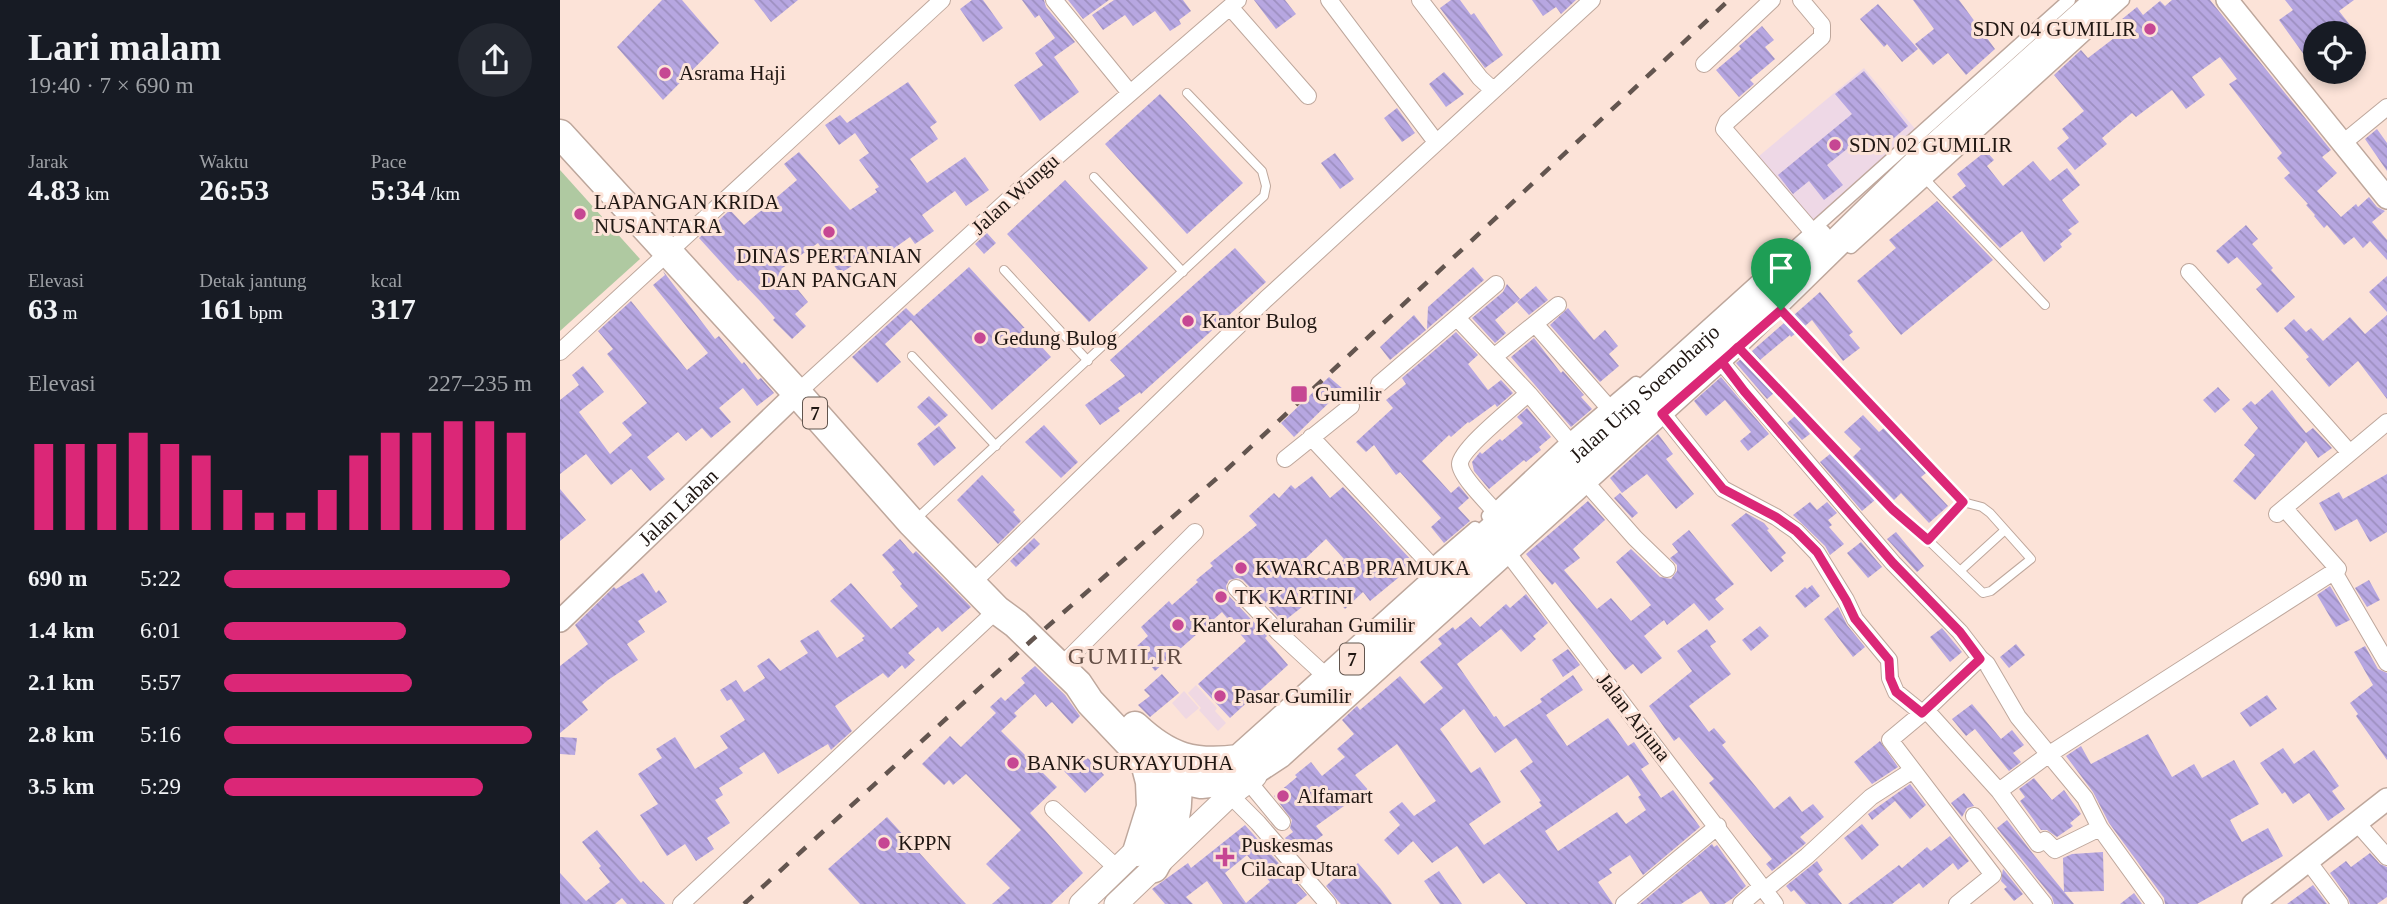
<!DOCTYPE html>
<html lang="id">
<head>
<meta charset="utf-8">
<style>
  body { margin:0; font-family:"Times New Roman",serif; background:#242831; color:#f1f3f6; height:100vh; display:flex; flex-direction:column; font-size:26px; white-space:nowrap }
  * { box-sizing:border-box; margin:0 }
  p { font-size:23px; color:#9ea1a6 }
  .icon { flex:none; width:38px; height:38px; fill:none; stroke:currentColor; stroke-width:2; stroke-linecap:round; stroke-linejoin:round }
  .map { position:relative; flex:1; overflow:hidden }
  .details { display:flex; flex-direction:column; background:#171b24; width:560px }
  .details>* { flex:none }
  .controls { position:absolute; left:1743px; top:21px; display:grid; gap:14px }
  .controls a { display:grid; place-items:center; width:63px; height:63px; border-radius:50%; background:#171b24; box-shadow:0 4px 10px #0003; font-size:35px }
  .pin { position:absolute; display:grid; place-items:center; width:60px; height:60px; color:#fff; margin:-72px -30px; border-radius:50% 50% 50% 0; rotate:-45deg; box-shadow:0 0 7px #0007 }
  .pin .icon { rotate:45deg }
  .round { display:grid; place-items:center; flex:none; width:74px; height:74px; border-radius:37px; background:#242831 }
  .summary { display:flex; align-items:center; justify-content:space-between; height:119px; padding:0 28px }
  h1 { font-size:38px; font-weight:800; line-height:52px }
  .metrics { display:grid; grid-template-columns:repeat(3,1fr); gap:10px; height:119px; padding:7px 28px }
  .metrics div { display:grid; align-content:center }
  .metrics b { font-size:30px; font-weight:800 }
  .metrics small { font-size:19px; font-weight:400 }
  .metrics p { font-size:19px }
  .chart { height:196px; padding:14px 28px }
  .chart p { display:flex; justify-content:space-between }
  .chart svg { width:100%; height:126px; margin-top:7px; stroke:#db2777; stroke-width:6 }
  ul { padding:0 28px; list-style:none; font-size:23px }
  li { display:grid; grid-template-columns:112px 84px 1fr; align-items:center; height:52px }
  li i { height:18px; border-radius:9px; background:#db2777 }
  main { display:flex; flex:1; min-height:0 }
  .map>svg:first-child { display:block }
</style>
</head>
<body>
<main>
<section class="details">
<div class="summary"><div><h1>Lari malam</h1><p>19:40 · 7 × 690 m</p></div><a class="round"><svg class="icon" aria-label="share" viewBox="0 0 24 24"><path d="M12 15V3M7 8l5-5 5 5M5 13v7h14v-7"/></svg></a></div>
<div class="metrics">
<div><p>Jarak</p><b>4.83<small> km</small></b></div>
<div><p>Waktu</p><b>26:53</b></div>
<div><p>Pace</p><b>5:34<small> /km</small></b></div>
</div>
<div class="metrics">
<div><p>Elevasi</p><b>63<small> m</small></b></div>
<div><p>Detak jantung</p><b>161<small> bpm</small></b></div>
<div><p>kcal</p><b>317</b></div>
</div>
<div class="chart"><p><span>Elevasi</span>227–235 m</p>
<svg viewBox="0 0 160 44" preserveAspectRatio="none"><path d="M5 44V14M15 44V14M25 44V14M35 44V10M45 44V14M55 44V18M65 44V30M75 44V38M85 44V38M95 44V30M105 44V18M115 44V10M125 44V10M135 44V6M145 44V6M155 44V10"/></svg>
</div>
<ul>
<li><b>690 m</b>5:22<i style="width:93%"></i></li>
<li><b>1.4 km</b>6:01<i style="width:59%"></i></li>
<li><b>2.1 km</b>5:57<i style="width:61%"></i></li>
<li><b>2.8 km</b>5:16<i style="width:100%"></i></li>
<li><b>3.5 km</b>5:29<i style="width:84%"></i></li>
</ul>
</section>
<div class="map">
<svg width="1827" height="904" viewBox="0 0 1827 904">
  <defs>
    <pattern id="building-back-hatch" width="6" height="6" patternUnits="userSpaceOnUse" patternTransform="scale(1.75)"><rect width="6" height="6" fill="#b7a7e1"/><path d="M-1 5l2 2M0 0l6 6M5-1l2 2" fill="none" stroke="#9d8fc0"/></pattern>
  </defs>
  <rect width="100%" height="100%" fill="#fce3d8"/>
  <path fill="#efd8e3" d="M636 685 657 708 655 711 666 723 658 731 639 710 641 708 628 693Z
    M624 691 639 708 626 719 612 703Z"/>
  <path fill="#eed8e6" d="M1304 68 1356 130 1252 227 1193 161Z"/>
  <path fill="#afc9a1" d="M0 170 80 259 0 331Z"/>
  <path fill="url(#building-back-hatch)" fill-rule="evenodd" d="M102 0H122L159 43 103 100 57 47Z
    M194 0H238L211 22Z
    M412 0H423L443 28 423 42 400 9Z
    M462 0H484L486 7 515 42 494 57 519 92 480 121 454 85 483 65 475 53 495 38 479 15 475 18Z
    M508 0H549L523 19Z
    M554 0H623L631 11 619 20 621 24 610 31 595 11 573 26 565 15 543 30 532 15Z
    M694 0H725L736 14 716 29Z
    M891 0H900L911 15 914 13 943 55 925 68 880 8Z
    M972 0H1016L1001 14 996 7 983 16Z
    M1353 0H1399L1435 49 1406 75 1388 53 1373 65 1355 44 1374 29Z
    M1612 0H1650L1771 150 1762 157 1777 173 1757 191 1781 217 1796 204 1798 207 1809 197 1817 207 1825 211 1812 222 1827 240V260L1810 241 1803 248 1794 237 1784 245 1767 225 1764 228 1754 216 1755 215 1746 205 1748 204 1724 178 1730 173 1717 158 1722 153 1669 84 1677 79 1660 57 1632 77 1645 95 1626 109 1612 90 1576 117 1572 113 1542 138 1547 144 1515 170 1497 148 1509 138 1502 129 1524 111 1494 75 1521 50 1528 58 1562 32 1556 24 1577 7 1583 15 1600 1 1605 6Z
    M1725 0H1794L1779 11 1790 25 1778 33H1755V70L1719 20 1733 10Z
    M1318 4 1358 49 1342 62 1327 44 1324 47 1300 19Z
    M1202 26 1214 40 1205 47 1215 59 1190 80 1194 84 1179 97 1156 70 1181 49 1179 46Z
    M1304 71 1348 126 1321 149 1307 133 1267 165 1283 185 1264 200 1249 181 1233 194 1218 175 1292 114 1275 94Z
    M884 72 904 94 886 107 869 84Z
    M348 82 377 122 370 127 378 139 350 159 367 183 405 157 429 190 406 206 395 191 362 215 374 231 355 244 350 237 319 259 313 251 280 274 258 243 221 269 248 302 235 314 246 326 232 339 213 320 215 318 200 301 180 280 178 281 139 238 170 210 184 225 237 180 224 164 239 152 290 210 317 192 315 189 319 187 299 160 309 153 295 133 279 145 265 125 280 115 287 123Z
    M600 94 683 183 627 234 545 144Z
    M837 108 855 133 842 142 824 118Z
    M1817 129 1827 143V171L1805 139Z
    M1426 151 1434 160 1427 166 1443 186 1473 161 1490 181 1507 168 1520 185 1502 200 1519 222 1508 230 1512 234 1500 244 1502 247 1484 262 1462 231 1440 248 1392 197 1406 186 1397 174Z
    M775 153 794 179 780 189 761 163Z
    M505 180 588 268 529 322 447 234Z
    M1377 201 1433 260 1341 335 1297 281 1336 248 1329 240Z
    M1686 225 1698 239 1692 244 1713 268 1711 270 1735 297 1717 313 1696 289 1702 284 1677 257 1668 264 1656 251Z
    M427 233 436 243 424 254 415 244Z
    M675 248 706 282 581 394 580 392 558 408 560 411 540 425 525 405 565 376 550 360Z
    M409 267 491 357 432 410 351 320 325 344 341 362 317 383 292 357 346 308 354 316Z
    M913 267 924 280 867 329 868 307Z
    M103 271 155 339 159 336 182 364 184 362 198 380 201 378 214 393 197 406 183 388 159 408 171 422 151 438 142 428 126 441 118 432 87 457 105 479 90 491 71 469 51 485 26 454 0 474V400L19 385 12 375 23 366 44 392 19 412 50 454 72 435 62 423 87 403 47 354 53 349 38 331 71 301 127 370 148 353 93 285 105 275Z
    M1827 276V312L1809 292Z
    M947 284 960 299 935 320 946 333 935 343 912 318 943 292Z
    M976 286 988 300 969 315 957 302Z
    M1260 292 1293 332 1289 335 1300 348 1283 361 1252 320 1245 326 1234 315Z
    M1008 308 1034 340 1045 330 1058 346 1049 354 1059 366 1040 382 990 325Z
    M854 315 866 330 830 360 820 347Z
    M1827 315V399L1798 361 1769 387 1746 359 1749 357 1724 328 1734 319 1746 332 1751 328 1763 341 1790 317 1805 334Z
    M1224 323 1235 334 1231 337 1230 335 1200 360 1192 351Z
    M896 332 918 355 908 364 928 390 941 380 953 393 937 407 935 404 909 423 908 422 891 437 889 435 862 461 891 493 899 486 909 498 898 508 910 521 884 543 871 527 881 518 840 472 836 475 814 445 806 452 796 442 833 408 826 400 846 384 842 378Z
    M974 338 1001 373 1003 371 1024 395 1021 397 1032 409 1011 427 951 357Z
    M1181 359 1214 393 1207 399 1176 363Z
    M769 377 783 389 734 437 721 423Z
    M1161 377 1209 434 1188 451 1180 441 1191 432 1165 400 1146 416 1134 401Z
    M1658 387 1670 400 1655 413 1643 400Z
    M1712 390 1746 433 1753 428 1772 448 1758 458 1746 441 1695 500 1673 481 1695 455 1684 445 1698 428 1682 409 1691 401 1695 405Z
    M369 396 388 415 375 426 357 407Z
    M967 408 991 437 979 447 981 450 966 462 964 460 929 489 914 471 912 462 920 452 922 454 940 439 942 441 963 423 957 417Z
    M1303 415 1319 432 1324 428 1366 473 1361 477 1388 506 1369 523 1341 493 1334 500 1293 457 1301 449 1284 432Z
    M1235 416 1250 434 1242 440 1227 423Z
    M484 425 518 462 501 478 465 442Z
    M379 426 396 448 374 466 357 444Z
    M1098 434 1113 454 1106 459 1134 494 1116 509 1087 474 1062 493 1050 478Z
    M1270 454 1315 500 1302 511 1260 462Z
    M1827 474V532L1810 542 1797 519 1775 531 1759 503 1779 492 1783 499Z
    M422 475 455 510 453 512 461 521 438 544 397 500Z
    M752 476 770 498 783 487 855 564 810 601 803 592 785 609 766 588 723 622 683 580 678 578 669 580 666 586 668 595 707 636 705 638 728 665 670 718 638 684 686 641 662 612 595 671 576 647 588 636 581 627 609 601 612 605 638 582 636 580 653 566 650 563 697 525 689 516 714 493 719 498 731 485 735 489ZM766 539 784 559 782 561 785 563 766 580 746 558Z
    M0 489 26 520 0 541Z
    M1060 493 1078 513 1072 518 1054 498Z
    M1028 501 1045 520 1013 549 1020 558 1004 570 1037 609 1051 598 1071 621 1091 605 1056 562 1071 549 1100 577 1111 579 1117 571V565L1110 558 1118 552 1112 544 1129 530 1174 584 1155 599 1164 609 1149 621 1134 603 1107 625 1104 620 1084 636 1102 658 1081 674 1073 664 1065 670 995 582 992 585 966 554Z
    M1250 502 1257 510 1267 502 1277 513 1268 520 1272 525 1269 527 1284 544 1270 555 1265 546 1233 515Z
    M1186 513 1204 523 1209 529 1207 530 1226 553 1221 557 1224 561 1211 572 1171 525Z
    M1336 532 1364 566 1357 572 1327 539Z
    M474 538 480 544 456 567 450 561Z
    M340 539 353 554 356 551 411 607 382 632 378 627 348 653 355 660 345 669 342 665 328 678 323 673 275 706 292 731 273 748 271 750 268 744 218 774 204 752 179 768 183 773 159 788 163 795 155 800 170 823 147 838 154 849 136 861 125 844 107 856 80 815 98 804 78 774 102 758 96 749 115 737 135 769 168 748 160 736 185 720 171 699 167 701 160 690 176 680 184 692 205 678 197 666 209 658 220 671 248 653 240 641 258 630 277 658 304 640 302 638 305 636 270 601 291 583 331 629 358 606 340 586 342 584 332 572 335 570 322 555Z
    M1301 542 1322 567 1308 578 1287 553Z
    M83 573 96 593 99 590 107 602 78 621 85 632 67 644 78 660 48 680 22 702 28 710 0 733V666L28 644 15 625 54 587 56 589Z
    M1809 580 1820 600 1807 607 1795 588Z
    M1252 585 1260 596 1245 608 1235 596 1245 587 1247 589Z
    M1770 586 1790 620 1776 627 1757 595Z
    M966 594 988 623 973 636 976 639 961 652 941 629 897 664 934 717 936 716 944 727 982 702 980 699 1013 675 1023 690 986 715 1007 746 1048 718 1068 746 1074 742 1089 764 1081 769 1101 798 1113 790 1140 827 1083 875 1070 855 1049 869 1052 873 1038 882 1053 904H966L939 873 923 884 897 846 872 863 853 841 838 855 824 840 840 825 829 812 842 802 854 816 876 801 837 744 795 775 810 792 794 805 791 801 756 826 763 835 738 854 725 838 733 832 730 828 732 820 714 796 737 777 735 775 751 762 762 776 785 757 777 749 794 734 782 720 797 706 800 710 840 676 864 704 883 688 860 662 882 644 878 639 893 627 895 630 911 617 920 627 946 604 950 608ZM904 709 935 753 956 738 973 762 960 771 981 801 979 802 982 806 924 845 909 824 941 802 920 767 911 773 880 729ZM1068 775 1081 795 1078 797 1086 810 1066 824 1057 812 998 851 985 831Z
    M1278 607 1287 625 1305 647 1293 657 1264 619Z
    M1200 626 1209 636 1191 651 1182 640Z
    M1382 628 1402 652 1390 662 1370 637Z
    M1147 629 1156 642 1150 646 1171 674 1129 706 1149 732 1154 728 1166 742 1162 745 1214 809 1230 796 1242 812 1253 804 1264 817 1240 837 1246 843 1212 871 1206 864 1212 859 1149 783 1154 779 1119 737 1114 741 1089 706 1132 671 1117 651Z
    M1456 644 1465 655 1449 668 1440 657Z
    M1805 646 1818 669 1827 673V760L1796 716 1798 714 1790 703 1813 685 1794 652Z
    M1008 649 1020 665 1003 677 992 660Z
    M475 666 505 695 520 716 512 724 492 702 486 707 475 694 454 713 457 716 441 731 497 787 470 813 523 873 491 904H432L450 888 426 864 461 830 406 774 393 785 389 780 384 785 362 764 390 736 401 747 436 713 430 707 441 697 445 701 465 683 461 678Z
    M602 674 619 693 590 717 578 705 590 696 584 690Z
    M1707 695 1717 709 1690 727 1680 713Z
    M1412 704 1441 739 1452 730 1464 745 1453 753 1461 762 1449 771 1415 729 1406 736 1392 719Z
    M1588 734 1612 777 1634 764 1642 778 1674 760 1699 804 1670 820 1682 842 1708 828 1723 856 1637 904H1605L1604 898 1549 823 1533 792 1506 756 1521 746 1531 764Z
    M0 737 17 738 15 755 0 754Z
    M1320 741 1338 767 1312 784 1294 762Z
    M1723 748 1734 764 1754 750 1779 786 1772 791 1785 809 1768 821 1749 793 1733 804 1725 792 1722 794 1700 763Z
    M523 753 544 775 525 793 504 771Z
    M1474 778 1492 800 1504 790 1521 814 1510 823 1513 826 1497 837 1487 830H1481L1460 801 1465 797 1459 789Z
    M1350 784 1366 805 1350 819 1335 801 1312 820 1308 814Z
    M1404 793 1414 806 1407 808 1402 817 1391 803Z
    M327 817 393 890 406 904H300L268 869Z
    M1447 820 1470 850 1514 904H1494L1492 897 1437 828Z
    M1302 824 1319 845 1302 860 1284 838Z
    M685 825 747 895 736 904H663L647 881 626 897 633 904H605L592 889 628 863 631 868ZM687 855 710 882 686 903 665 873Z
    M37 830 81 883 83 881 105 904H67L62 898 55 904H0V873L26 901 50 882 39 868 41 866 22 842Z
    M1390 836 1409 861 1398 870 1393 863 1363 888 1359 883 1332 904H1288L1339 865 1342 868 1367 847 1371 851Z
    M1152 844 1154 847 1157 845 1186 886 1173 898 1164 904H1150L1141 891 1121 904H1080Z
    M1543 852 1544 891 1504 892 1503 858 1512 854Z
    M1810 853 1820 864 1827 867V897L1817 904H1790L1788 898 1770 873 1786 861 1791 867Z
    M1257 861 1263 870 1258 874 1282 904H1246L1234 890 1231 892 1226 886Z
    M798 863 820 888 832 904H781L778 901 766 886 782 871 785 873Z
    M1443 869 1463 894 1454 901 1444 889 1447 887 1441 881Z
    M879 871 902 904H880L864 881Z
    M1753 885 1767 904H1727Z
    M1574 893 1582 904H1560Z"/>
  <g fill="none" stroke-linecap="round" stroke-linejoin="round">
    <defs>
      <path id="service" d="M1364 175 1370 184 1485 305
        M534 177 623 272
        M444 270 528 361
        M1217 306 1403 502 1422 507 1430 513 1471 559 1431 591 1423 593 1368 540
        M1179 347 1332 508 1368 540 1403 502
        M352 356 436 446
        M354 521 704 196 706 186 702 171 627 93
        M1400 571 1445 530"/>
      <path id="pedestrian" d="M1249 233 1509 0
        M1291 247 1563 0
        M928 516 1008 441 1076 383
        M872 565 915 528"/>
      <path id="minor" d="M494 0 570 93
        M769 0 876 142
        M860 0 920 78 933 90
        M1241 0 1262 25V37L1167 122 1164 129 1257 237
        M670 7 748 96
        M1144 64 1212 0
        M1783 143 1827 107
        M1629 272 1790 453
        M898 319 969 394
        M975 324 1057 417
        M0 352 382 0
        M935 356 998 305
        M1157 357 1333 563 1400 632 1420 658 1427 664 1458 717 1525 798 1540 828
        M819 384 936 284
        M237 393 471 179 678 0
        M1100 410 1163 489 1216 517 1236 531 1257 553 1286 600 1295 619 1329 660 1330 678 1336 692 1362 713
        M751 437 882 577
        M725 459 791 406
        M1022 478 1075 538 1107 569
        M1717 514 1827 422
        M943 520C934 509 900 477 900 464 900 450 951 409 963 398L969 394 1018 452
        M941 544 1215 904
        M1774 572 1827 663
        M412 583 706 299 1032 0
        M676 588 718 632 769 679
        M500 667 635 532
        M1366 710 1439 791 1478 844 1485 840 1495 850 1540 828 1595 904
        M688 781 722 822
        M1439 791 1488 755 1778 569 1724 508
        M670 795 698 823 768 904
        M493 809 558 869
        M1414 816 1484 904
        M1797 823 1827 857
        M1748 861 1780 904
        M1205 890 1247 856 1311 797 1353 770
        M121 904 437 610
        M1064 904 1158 826
        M1181 904 1202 886
        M1397 904 1433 875 1330 740 1366 710 1420 658"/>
      <g id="tertiary">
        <path d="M1667 0 1827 198"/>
        <path id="s1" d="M0 621 237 393"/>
        <path d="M1693 904 1827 799"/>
      </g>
      <path id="secondary" d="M521 904 588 839
        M556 904 670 795 695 776"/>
      <g id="trunk">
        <path d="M0 134 237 393 352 523 437 610 456 624 518 684 530 702 584 759 604 773 617 779 641 784 667 781 687 775 719 754 1175 342 1359 162 1540 0"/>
        <path id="s2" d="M575 726C609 758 634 765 679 759L1258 237"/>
        <path d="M577 852 591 807 590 782 584 759"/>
        <path d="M594 868C613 834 625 802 612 764"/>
      </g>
    </defs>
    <use href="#service" stroke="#bea79c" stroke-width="10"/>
    <use href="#pedestrian" stroke="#bea79c" stroke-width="15"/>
    <use href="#minor" stroke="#bea79c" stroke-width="18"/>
    <use href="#tertiary" stroke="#bea79c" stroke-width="24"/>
    <use href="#secondary" stroke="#bea79c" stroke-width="25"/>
    <use href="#trunk" stroke="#bea79c" stroke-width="31"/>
    <use href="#service" stroke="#fff" stroke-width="8"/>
    <use href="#pedestrian" stroke="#fff" stroke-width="12"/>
    <use href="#minor" stroke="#fff" stroke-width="16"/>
    <use href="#tertiary" stroke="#fff" stroke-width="21"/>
    <use href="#secondary" stroke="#fff" stroke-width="23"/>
    <use href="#trunk" stroke="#fff" stroke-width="28"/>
    <path stroke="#63554f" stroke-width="4.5" stroke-dasharray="12 12" stroke-linecap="butt" d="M184 904 472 640 664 472 1169 0"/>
  </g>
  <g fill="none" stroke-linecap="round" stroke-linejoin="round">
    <defs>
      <path id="route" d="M1221 310 1102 414 1163 489 1216 517 1236 531 1257 552 1286 600 1295 619 1329 660 1330 678 1336 692 1362 713 1420 659 1400 632 1333 563 1184 391 1162 362 1178 347 1332 509 1368 540 1403 502 1221 310"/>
    </defs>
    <use href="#route" stroke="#fff" stroke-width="14"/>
    <use href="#route" stroke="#db2777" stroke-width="9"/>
  </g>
  <g fill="#c64793" stroke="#fce3d8" stroke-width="2.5">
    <circle cx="1590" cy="29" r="7"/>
    <circle cx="105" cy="73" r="7"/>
    <circle cx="1275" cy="145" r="7"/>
    <circle cx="20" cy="214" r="7"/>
    <circle cx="269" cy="232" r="7"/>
    <circle cx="628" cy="321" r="7"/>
    <circle cx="420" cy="338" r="7"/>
    <rect x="730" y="385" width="18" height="18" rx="3.5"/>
    <circle cx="681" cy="568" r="7"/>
    <circle cx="661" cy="597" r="7"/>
    <circle cx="618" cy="625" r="7"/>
    <circle cx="660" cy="696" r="7"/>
    <circle cx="453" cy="763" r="7"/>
    <circle cx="723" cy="796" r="7"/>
    <circle cx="324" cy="843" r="7"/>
    <path d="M661.5 846.5h7v7h7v7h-7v7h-7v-7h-7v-7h7z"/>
  </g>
  <g text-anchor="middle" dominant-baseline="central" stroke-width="6" stroke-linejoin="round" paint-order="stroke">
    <g fill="#fce3d8" stroke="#61544d" stroke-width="2">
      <rect x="243" y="397.5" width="24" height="31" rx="5"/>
      <rect x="780" y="643.5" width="24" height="31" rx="5"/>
    </g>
    <g font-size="19" font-weight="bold" fill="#1f1612">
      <text x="255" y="413">7</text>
      <text x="792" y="659">7</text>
    </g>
    <g font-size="21" fill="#1f1612" stroke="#fce3d8" text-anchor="start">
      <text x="1576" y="29" text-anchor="end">SDN 04 GUMILIR</text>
      <text x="119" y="73">Asrama Haji</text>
      <text x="1289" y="145">SDN 02 GUMILIR</text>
      <text x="34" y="202">LAPANGAN KRIDA<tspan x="34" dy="24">NUSANTARA</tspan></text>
      <text x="269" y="256" text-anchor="middle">DINAS PERTANIAN<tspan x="269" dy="24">DAN PANGAN</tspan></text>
      <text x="642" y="321">Kantor Bulog</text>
      <text x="434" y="338">Gedung Bulog</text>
      <text x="755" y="394">Gumilir</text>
      <text x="695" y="568">KWARCAB PRAMUKA</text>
      <text x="675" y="597">TK KARTINI</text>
      <text x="632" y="625">Kantor Kelurahan Gumilir</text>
      <text x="674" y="696">Pasar Gumilir</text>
      <text x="467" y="763">BANK SURYAYUDHA</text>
      <text x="737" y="796">Alfamart</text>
      <text x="338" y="843">KPPN</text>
      <text x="681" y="845">Puskesmas<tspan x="681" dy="24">Cilacap Utara</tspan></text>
    </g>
    <g font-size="21" fill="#1f1612" stroke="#fce3d8">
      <text transform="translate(455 194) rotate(-42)">Jalan Wungu</text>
      <text stroke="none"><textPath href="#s2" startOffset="660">Jalan Urip Soemoharjo</textPath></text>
      <text stroke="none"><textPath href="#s1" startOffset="164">Jalan Laban</textPath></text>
      <text transform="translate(1074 717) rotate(52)">Jalan Arjuna</text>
    </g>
    <g font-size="24" letter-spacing="2" fill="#634e45" stroke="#fce3d8">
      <text x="566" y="656">GUMILIR</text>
    </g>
  </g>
</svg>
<div class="controls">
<a><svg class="icon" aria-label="locate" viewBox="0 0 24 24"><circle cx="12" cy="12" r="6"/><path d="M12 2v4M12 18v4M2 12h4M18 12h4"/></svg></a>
</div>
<div class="pin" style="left:1221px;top:310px;background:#1e9e55"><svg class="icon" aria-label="arrive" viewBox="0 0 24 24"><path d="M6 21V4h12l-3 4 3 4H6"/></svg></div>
</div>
</main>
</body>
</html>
